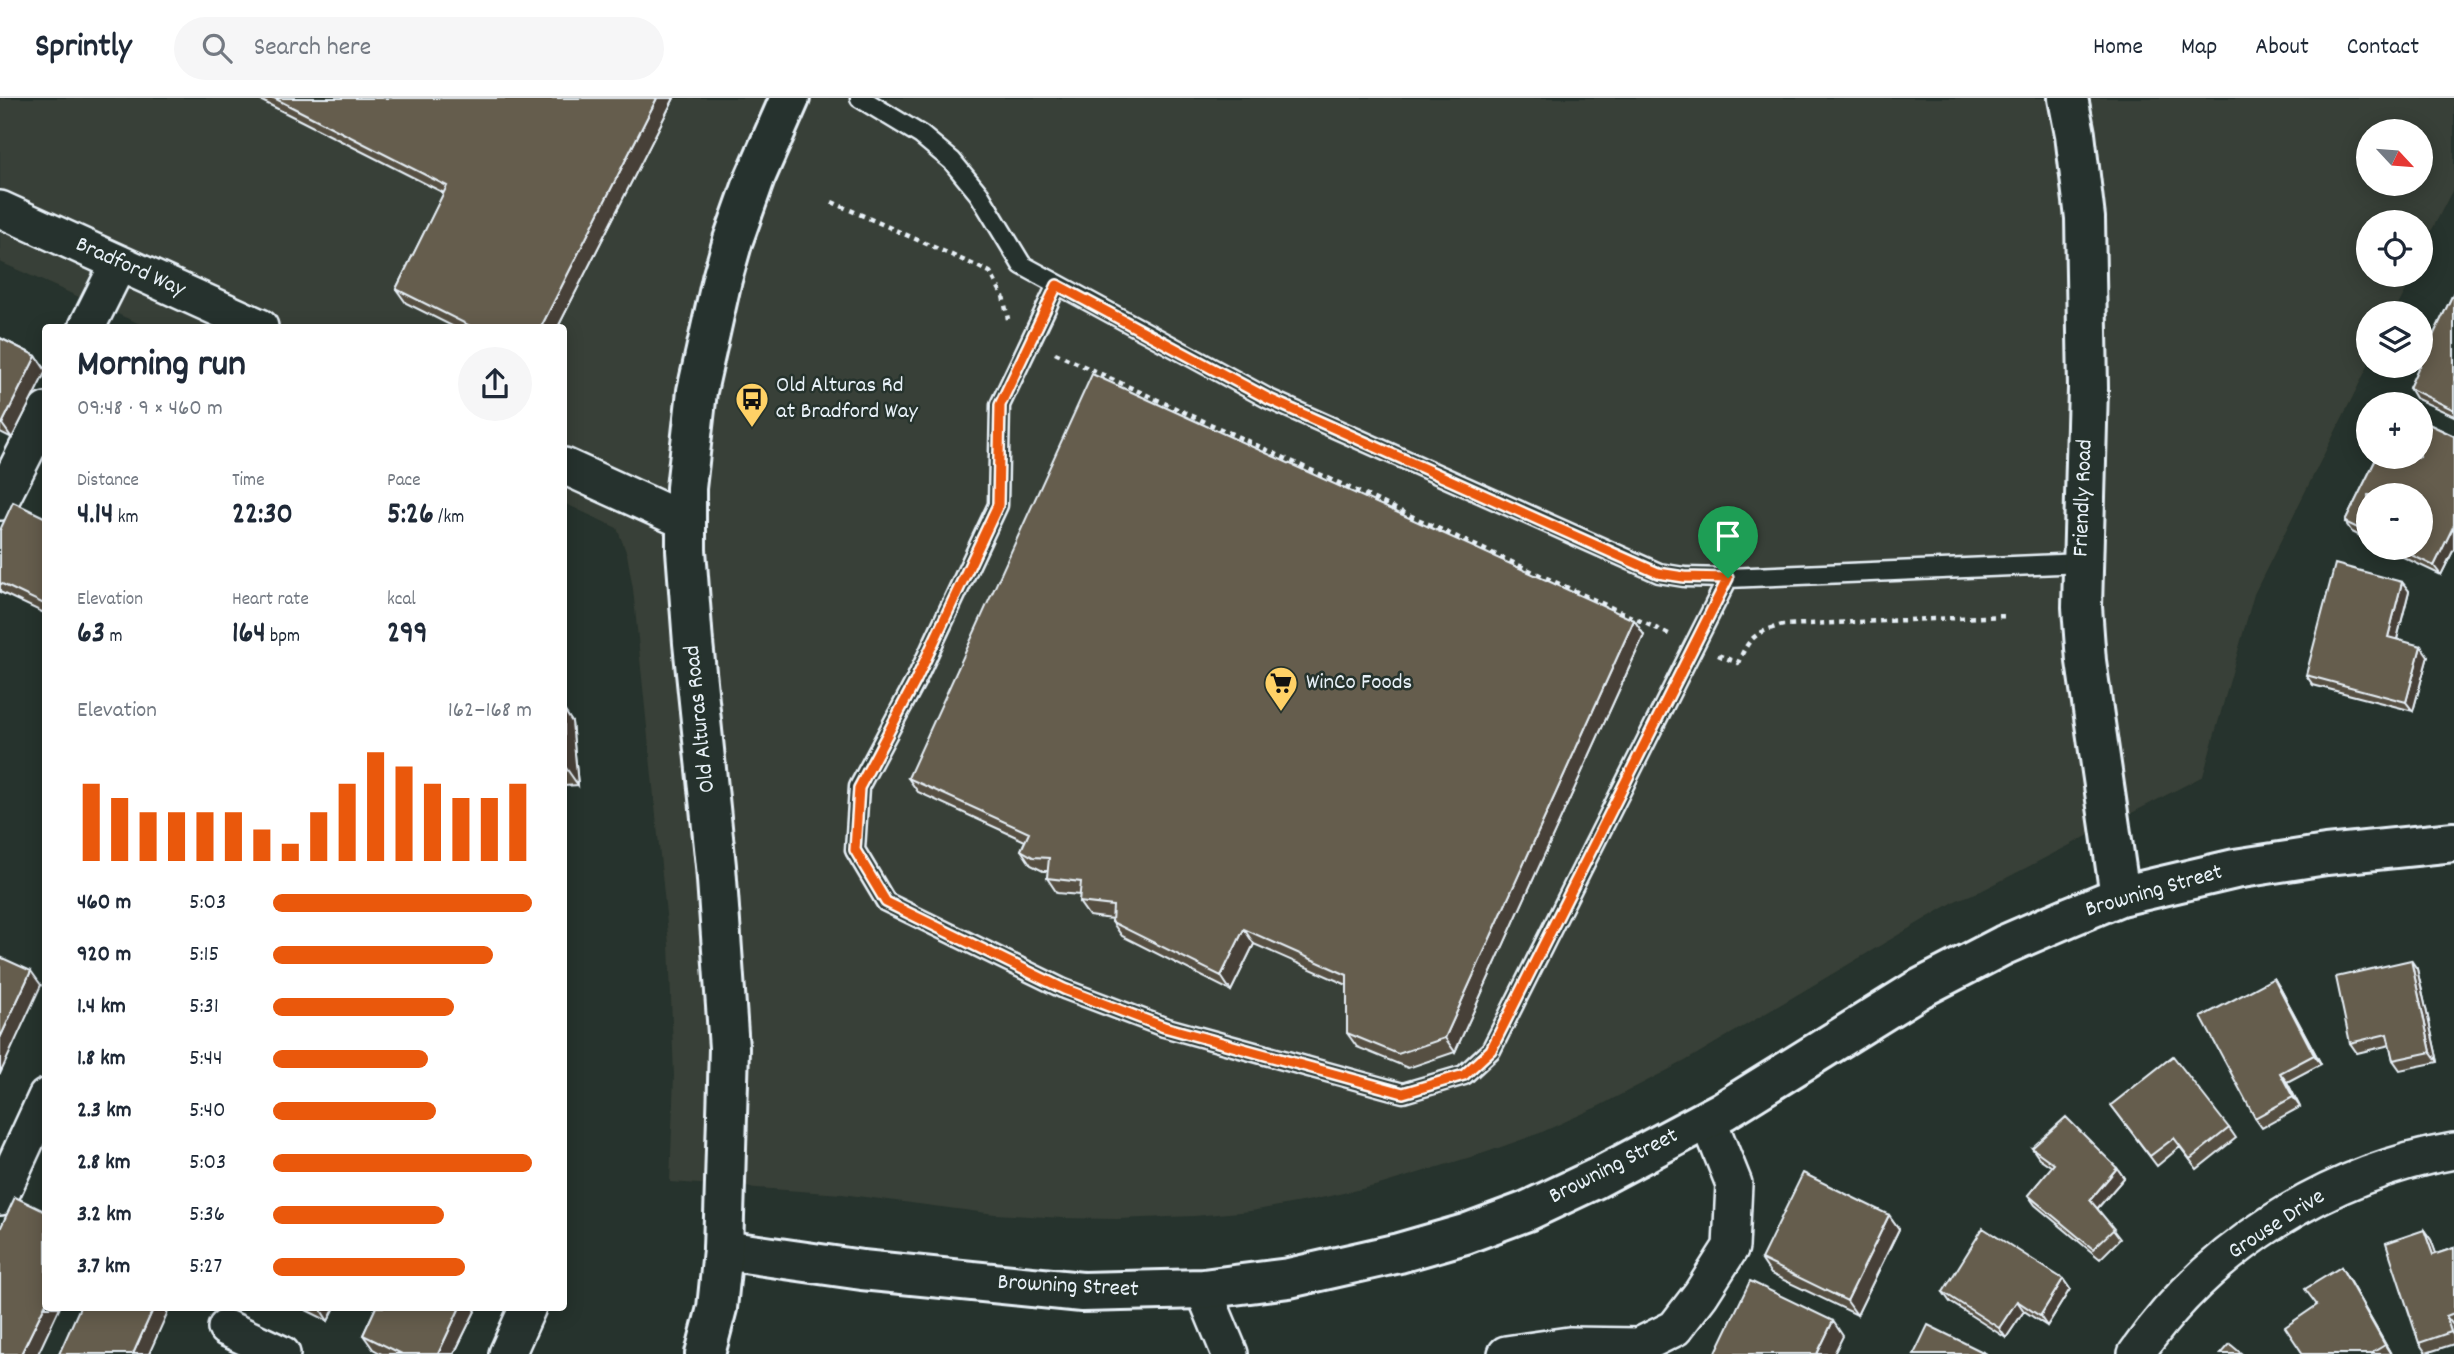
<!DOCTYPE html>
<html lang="en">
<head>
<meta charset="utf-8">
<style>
  body { margin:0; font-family:Dekko,sans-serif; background:#f6f6f7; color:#1f2937; height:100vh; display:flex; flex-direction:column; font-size:26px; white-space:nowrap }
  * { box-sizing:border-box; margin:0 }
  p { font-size:23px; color:#747a83 }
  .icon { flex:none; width:38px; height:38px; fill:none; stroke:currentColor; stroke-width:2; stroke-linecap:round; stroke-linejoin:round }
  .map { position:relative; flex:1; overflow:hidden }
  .panel { position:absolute; left:42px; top:226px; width:525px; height:987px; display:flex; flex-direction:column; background:#fff; border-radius:7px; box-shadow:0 4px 18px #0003 }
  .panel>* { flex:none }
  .needle { width:46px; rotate:116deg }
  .controls { position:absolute; left:2356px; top:21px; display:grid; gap:14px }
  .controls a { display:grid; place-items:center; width:77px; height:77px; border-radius:50%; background:#fff; box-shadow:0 4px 18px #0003; font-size:35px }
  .pin { position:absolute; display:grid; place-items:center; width:60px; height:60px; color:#fff; margin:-72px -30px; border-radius:50% 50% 50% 0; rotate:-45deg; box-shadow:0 0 7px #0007 }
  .pin .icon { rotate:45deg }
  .round { display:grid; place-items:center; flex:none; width:74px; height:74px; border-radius:37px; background:#f6f6f7 }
  .overview { display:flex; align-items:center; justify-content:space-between; height:119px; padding:0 35px }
  h1 { font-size:38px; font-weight:800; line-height:52px }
  .stats { display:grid; grid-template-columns:repeat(3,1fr); gap:10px; height:119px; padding:7px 35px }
  .stats div { display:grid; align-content:center }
  .stats b { font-size:30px; font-weight:800 }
  .stats small { font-size:19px; font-weight:400 }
  .stats p { font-size:19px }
  .chart { height:196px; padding:14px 35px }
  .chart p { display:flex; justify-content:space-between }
  .chart svg { width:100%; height:126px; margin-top:7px; stroke:#ea580c; stroke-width:6 }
  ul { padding:0 35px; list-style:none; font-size:23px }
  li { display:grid; grid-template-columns:112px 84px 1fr; align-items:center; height:52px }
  li i { height:18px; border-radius:9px; background:#ea580c }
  header { display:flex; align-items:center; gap:42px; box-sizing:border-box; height:98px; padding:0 35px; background:#fff; border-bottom:2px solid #e0e1e3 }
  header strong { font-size:33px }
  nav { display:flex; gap:38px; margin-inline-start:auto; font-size:24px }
  .search { width:490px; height:63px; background:#f6f6f7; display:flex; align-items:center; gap:18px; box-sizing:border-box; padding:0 24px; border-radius:38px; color:#747a83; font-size:26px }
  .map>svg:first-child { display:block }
</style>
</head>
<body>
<header>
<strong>Sprintly</strong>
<div class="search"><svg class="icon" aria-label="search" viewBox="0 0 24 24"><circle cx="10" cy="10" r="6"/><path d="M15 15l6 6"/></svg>Search here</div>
<nav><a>Home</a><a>Map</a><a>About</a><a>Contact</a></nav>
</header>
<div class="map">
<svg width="2454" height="1256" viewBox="0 0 2454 1256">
  <rect width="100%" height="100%" fill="#26332d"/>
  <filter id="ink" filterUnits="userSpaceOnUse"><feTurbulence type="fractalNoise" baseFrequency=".0143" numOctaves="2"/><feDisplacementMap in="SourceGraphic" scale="14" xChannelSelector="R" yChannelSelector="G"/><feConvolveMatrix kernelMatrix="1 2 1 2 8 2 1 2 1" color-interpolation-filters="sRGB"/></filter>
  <g filter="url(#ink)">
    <path fill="#394037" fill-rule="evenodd" d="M0 0H2454V89L2420 155V124H2368V177H2414L2394 215H2368V268L2254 496 2203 678 1981 793 1957 802 1685 963 1599 1008 1540 1035 1487 1054 1379 1087 1312 1102 1251 1113 1194 1118 1117 1121 1063 1120 995 1116 842 1096 670 1084 674 978 669 846 633 491 627 456 617 430 564 405V229H147L0 164ZM2368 33H2420V86H2368Z"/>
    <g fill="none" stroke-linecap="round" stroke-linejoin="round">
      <defs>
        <path id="service" d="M860 0 921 37 952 63 979 96 1022 167 1269 301 1659 475 1684 479 1728 480 2083 465
          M1057 187 1000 307 998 407 915 584 859 689 855 752 886 804 1064 891 1164 929 1403 995 1464 977 1491 952 1728 480"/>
        <path id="minor" d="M0 111 260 229
          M87 229 119 165
          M564 368 687 424
          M0 404 46 313
          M0 1099 46 999
          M1203 1191 1230 1256
          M226 1230 282 1256
          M507 1256 528 1209
          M1506 1256 1569 1247 1639 1248 1675 1230 1701 1196 1731 1149 1734 1086 1708 1021
          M2136 1256C2209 1150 2327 1075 2454 1053"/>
        <path id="tertiary" d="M2068 0 2075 36 2085 120 2088 290 2082 509 2086 563 2120 798
          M723 1152 862 1172 1082 1194 1203 1191 1289 1180 1399 1155 1465 1136 1527 1113 1595 1081 1723 1013 1919 891 2004 847 2071 818 2120 798 2235 771 2326 757 2454 744"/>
        <path id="secondary" d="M705 1256 717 1210 723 1152 729 950 716 768 693 545 686 452V390L697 293 722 181 733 142 755 80 790 0"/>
      </defs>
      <use href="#service" stroke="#e8f1f8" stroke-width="23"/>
      <use href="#minor" stroke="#e8f1f8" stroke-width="40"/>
      <use href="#tertiary" stroke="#e8f1f8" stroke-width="44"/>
      <use href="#secondary" stroke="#e8f1f8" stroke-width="44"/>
      <path stroke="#e8f1f8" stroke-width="4.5" stroke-dasharray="5 5" stroke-linecap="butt" d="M832 104 990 174 1003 198 1008 221
        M1055 255 1671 537
        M1718 557 1738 565C1749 539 1756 534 1783 527L2008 518"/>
      <use href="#service" stroke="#26332d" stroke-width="18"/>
      <use href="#minor" stroke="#26332d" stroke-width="35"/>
      <use href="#tertiary" stroke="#26332d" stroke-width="38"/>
      <use href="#secondary" stroke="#26332d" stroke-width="38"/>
    </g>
    <path fill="#575043" stroke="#e8f1f8" stroke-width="2" d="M256 0H674L558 229H454L406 205 396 191 444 95Z
      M2454 194V318L2415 300 2409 290Z
      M0 240 36 258 46 272 12 340 0 334Z
      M2420 322 2454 338V451L2441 477 2384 450H2420V397H2368V442L2352 434 2345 424 2377 359H2420Z
      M46 420V516L0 494V432Z
      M2402 484 2409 493 2397 541 2428 558 2413 613 2313 587 2306 577Z
      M1634 522 1644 537 1455 954 1408 970 1357 949 1347 935V887L1254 846 1231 893 1122 838 1112 824V821L1089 818 1079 804 1080 797 1057 795 1047 780 1048 773H1043L1031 767 1021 752 1025 743 918 694 908 680Z
      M564 612 572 624 578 687 564 688Z
      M2417 871 2438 964 2400 972 2393 962 2390 947 2357 955 2350 945Z
      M2280 890 2321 966 2287 984 2300 1009 2262 1030 2255 1020Z
      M2111 1007 2229 1030 2236 1040 2197 1071 2180 1049 2157 1068Z
      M2032 1050 2117 1070 2124 1080 2097 1111 2120 1141 2100 1161 2035 1107 2028 1097 2052 1069 2039 1060Z
      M1889 1117 1899 1131 1857 1217 1771 1176 1761 1161Z
      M2424 1132 2431 1142 2436 1156 2454 1150V1227H2453L2454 1246 2426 1255 2419 1245Z
      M2341 1169 2347 1179 2391 1256H2303L2316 1207Z
      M2063 1181 2070 1191 2047 1228 2024 1213 2006 1240 1950 1204 1943 1194Z
      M300 1209H335L328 1223Z
      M376 1209H477L454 1256H382L373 1251 363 1237Z"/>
    <path fill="#474137" stroke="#e8f1f8" stroke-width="2" d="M657 0H674L558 229H541Z
      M36 258 46 273 12 340 2 326Z
      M2454 427V451L2441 477 2434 468Z
      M2402 484 2409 493 2395 549 2388 539Z
      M1634 522 1644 537 1455 954 1445 940Z
      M2421 548 2428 558 2413 613 2406 604Z
      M564 612 572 624 578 687 564 667Z
      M1244 831 1254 846 1231 893 1221 878Z
      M2411 862 2417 871 2438 964 2431 954Z
      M31 873 41 887 0 976V940Z
      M2274 880 2280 890 2321 966 2314 957Z
      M2280 975 2287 984 2300 1009 2293 999Z
      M2117 1070 2124 1080 2096 1112 2090 1102Z
      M1889 1117 1899 1131 1857 1217 1847 1203Z
      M2424 1132 2431 1142 2440 1166 2433 1157Z
      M2341 1169 2347 1179 2391 1256 2385 1247Z
      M2063 1181 2070 1191 2047 1228 2040 1218Z
      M2017 1203 2024 1213 2006 1240 1999 1230Z
      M46 1205V1209H60L38 1256H21Z
      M154 1209H170L149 1256H133Z
      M319 1209H335L328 1223Z
      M460 1209H477L454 1256H438Z
      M2446 1218 2453 1227 2454 1238 2451 1234Z
      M1833 1223 1843 1238 1834 1256H1817Z"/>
    <path fill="#655d4e" stroke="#e8f1f8" stroke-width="2" d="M274 0H657L541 229H472L396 191 447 88Z
      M2454 194V312L2409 290 2419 268H2420V265Z
      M0 240 36 258 2 326 0 325Z
      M1092 276 1634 522 1445 940 1398 956 1347 935V877L1244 831 1221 878 1112 824 1113 808 1079 804 1081 784 1047 780 1049 760 1033 759 1021 752 1029 735 908 680Z
      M2420 322 2454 338V427L2434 468 2397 450H2420V397H2368V435L2345 424 2377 359H2420Z
      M13 404 46 420V507L0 485V432Z
      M2335 466 2402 484 2388 539 2421 548 2406 604 2306 577Z
      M0 859 31 873 0 940Z
      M2411 862 2431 954 2393 962 2387 936 2350 945 2336 879Z
      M2274 880 2314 957 2280 975 2293 999 2255 1020 2201 919Z
      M2173 958 2229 1030 2190 1061 2174 1040 2150 1058 2111 1007Z
      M2066 1019 2117 1070 2090 1102 2114 1131 2093 1151 2028 1097 2054 1066 2032 1050Z
      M1803 1075 1889 1117 1847 1203 1761 1161Z
      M15 1099 46 1114V1205L21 1256H0V1131Z
      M1983 1130 2063 1181 2040 1218 2017 1203 1999 1230 1943 1194Z
      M2424 1132 2433 1157 2454 1150V1215L2446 1218 2451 1234 2419 1245 2386 1145Z
      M2341 1169 2385 1247 2370 1256H2303L2285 1229 2317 1207 2305 1191Z
      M1750 1183 1833 1223 1817 1256H1715Z
      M80 1209H154L133 1256H59Z
      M376 1209H460L438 1256H402L363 1237Z
      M1928 1227 1987 1256H1914Z
      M2230 1246 2242 1256H2221Z"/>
  </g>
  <g fill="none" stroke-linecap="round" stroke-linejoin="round" filter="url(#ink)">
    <defs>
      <path id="route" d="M1057 187 1269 301 1615 456 1658 475 1684 479 1728 480 1491 952 1464 977 1403 995 1164 929 1064 891 886 804 855 752 859 690 915 584 998 407 1000 307Z"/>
    </defs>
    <use href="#route" stroke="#fff" stroke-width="14"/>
    <use href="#route" stroke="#ea580c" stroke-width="9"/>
  </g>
  <defs>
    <symbol id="bus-pin" viewBox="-11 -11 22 30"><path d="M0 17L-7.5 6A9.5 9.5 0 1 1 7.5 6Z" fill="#ffd166" stroke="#26332d"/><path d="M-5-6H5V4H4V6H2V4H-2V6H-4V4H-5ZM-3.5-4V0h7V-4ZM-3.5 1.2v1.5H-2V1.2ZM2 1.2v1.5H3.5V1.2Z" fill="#111"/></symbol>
    <symbol id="supermarket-pin" viewBox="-11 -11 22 30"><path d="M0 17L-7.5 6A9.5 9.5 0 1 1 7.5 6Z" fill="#ffd166" stroke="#26332d"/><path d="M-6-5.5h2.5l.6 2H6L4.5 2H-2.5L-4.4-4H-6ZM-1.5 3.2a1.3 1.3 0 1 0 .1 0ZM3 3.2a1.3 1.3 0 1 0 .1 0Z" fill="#111"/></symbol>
  </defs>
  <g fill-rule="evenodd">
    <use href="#bus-pin" x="733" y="282" width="38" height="52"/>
    <use href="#supermarket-pin" x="1262" y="566" width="38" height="52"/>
  </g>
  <g text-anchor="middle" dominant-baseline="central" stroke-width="5" stroke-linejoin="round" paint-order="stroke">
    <g font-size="23" fill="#e8f1f8" stroke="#26332d">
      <text transform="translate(130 170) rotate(24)">Bradford Way</text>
      <text transform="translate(2084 400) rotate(-88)">Friendly Road</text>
      <text transform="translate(701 621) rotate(-96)">Old Alturas Road</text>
      <text transform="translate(2154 794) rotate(-16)">Browning Street</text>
      <text transform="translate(1614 1069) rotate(-27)">Browning Street</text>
      <text transform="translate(2277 1127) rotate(-33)">Grouse Drive</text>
      <text transform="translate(1068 1189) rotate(3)">Browning Street</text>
    </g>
    <g font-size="23" fill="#e8f1f8" stroke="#26332d" text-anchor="start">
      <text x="776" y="288">Old Alturas Rd<tspan x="776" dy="26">at Bradford Way</tspan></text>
      <text x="1306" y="585">WinCo Foods</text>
    </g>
  </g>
</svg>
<div class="controls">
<a><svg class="needle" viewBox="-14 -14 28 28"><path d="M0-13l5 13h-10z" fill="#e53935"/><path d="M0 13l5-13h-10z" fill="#747a83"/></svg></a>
<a><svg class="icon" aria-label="locate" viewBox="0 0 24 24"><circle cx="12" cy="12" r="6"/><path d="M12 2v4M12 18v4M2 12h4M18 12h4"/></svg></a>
<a><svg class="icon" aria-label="layers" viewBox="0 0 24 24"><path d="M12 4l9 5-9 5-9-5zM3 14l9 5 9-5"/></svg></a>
<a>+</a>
<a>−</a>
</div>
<div class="pin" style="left:1728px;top:480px;background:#1e9e55"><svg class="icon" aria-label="arrive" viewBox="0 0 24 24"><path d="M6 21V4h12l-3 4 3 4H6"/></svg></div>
<section class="panel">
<div class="overview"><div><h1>Morning run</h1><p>09:48 · 9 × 460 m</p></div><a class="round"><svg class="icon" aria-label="share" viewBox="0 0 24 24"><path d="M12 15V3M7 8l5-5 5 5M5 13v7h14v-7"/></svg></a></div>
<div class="stats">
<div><p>Distance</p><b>4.14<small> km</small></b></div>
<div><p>Time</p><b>22:30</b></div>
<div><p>Pace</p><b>5:26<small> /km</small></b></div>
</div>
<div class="stats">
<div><p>Elevation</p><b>63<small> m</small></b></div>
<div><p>Heart rate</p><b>164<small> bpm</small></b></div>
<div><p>kcal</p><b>299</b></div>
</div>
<div class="chart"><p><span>Elevation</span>162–168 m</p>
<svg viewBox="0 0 160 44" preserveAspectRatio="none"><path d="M5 44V17M15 44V22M25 44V27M35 44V27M45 44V27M55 44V27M65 44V33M75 44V38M85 44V27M95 44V17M105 44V6M115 44V11M125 44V17M135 44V22M145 44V22M155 44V17"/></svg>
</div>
<ul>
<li><b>460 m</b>5:03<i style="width:100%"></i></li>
<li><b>920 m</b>5:15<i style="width:85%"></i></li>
<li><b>1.4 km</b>5:31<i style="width:70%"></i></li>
<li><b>1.8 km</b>5:44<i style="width:60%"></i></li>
<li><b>2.3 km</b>5:40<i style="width:63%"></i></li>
<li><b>2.8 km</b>5:03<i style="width:100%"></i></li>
<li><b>3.2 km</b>5:36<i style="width:66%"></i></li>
<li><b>3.7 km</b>5:27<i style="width:74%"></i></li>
</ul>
</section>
</div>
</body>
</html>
